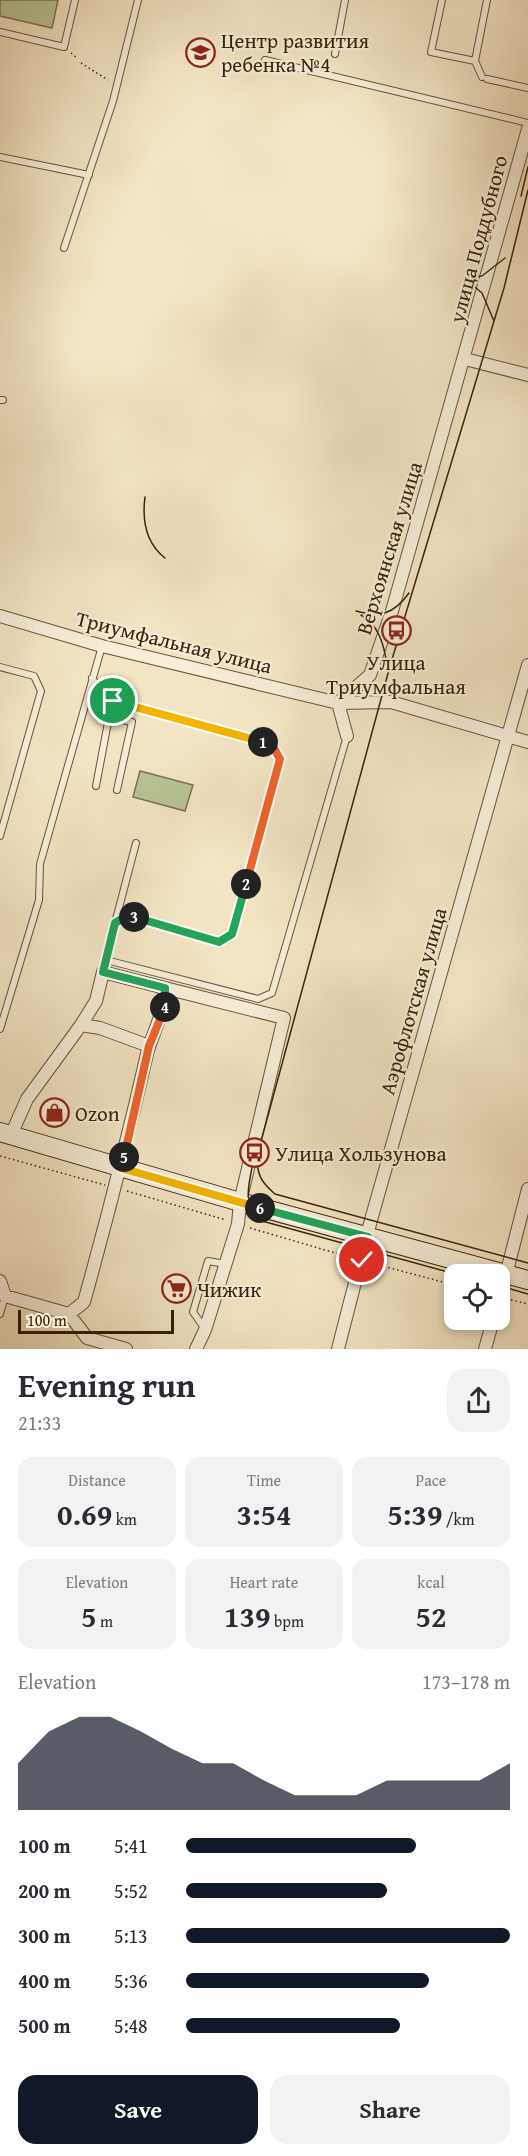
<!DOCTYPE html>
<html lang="en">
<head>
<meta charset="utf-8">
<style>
  body { margin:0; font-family:"Gentium Book Plus",serif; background:#f2f2f3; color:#2b2b33; height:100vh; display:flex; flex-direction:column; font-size:22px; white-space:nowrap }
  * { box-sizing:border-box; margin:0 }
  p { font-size:20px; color:#7c7c81 }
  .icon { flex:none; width:33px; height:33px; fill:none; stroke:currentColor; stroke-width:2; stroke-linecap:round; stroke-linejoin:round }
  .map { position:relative; height:1349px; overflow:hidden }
  .side { display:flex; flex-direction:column; background:#fff; flex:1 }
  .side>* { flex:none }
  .tools { position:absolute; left:444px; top:1264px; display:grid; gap:12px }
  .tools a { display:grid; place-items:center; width:66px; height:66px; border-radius:12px; background:#fff; box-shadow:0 3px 9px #0003; font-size:30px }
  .scale { position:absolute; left:18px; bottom:15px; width:156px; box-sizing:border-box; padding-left:6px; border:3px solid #362306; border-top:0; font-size:16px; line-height:21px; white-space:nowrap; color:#362306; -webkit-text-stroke:4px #f7eed9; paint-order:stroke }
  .pin { position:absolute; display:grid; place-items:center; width:51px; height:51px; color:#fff; margin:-26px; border:3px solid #fff; border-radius:50%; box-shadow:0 2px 6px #0007 }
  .km { position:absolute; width:30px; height:30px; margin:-15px; border-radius:50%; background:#222; color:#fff; font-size:16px; line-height:30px; text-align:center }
  .round { display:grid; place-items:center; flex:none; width:63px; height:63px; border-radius:18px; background:#f2f2f3 }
  .overview { display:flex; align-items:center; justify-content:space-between; height:102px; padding:0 18px }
  h1 { font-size:33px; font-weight:600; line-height:45px }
  .metrics { display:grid; grid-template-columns:repeat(3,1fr); gap:9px; height:102px; padding:6px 18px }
  .metrics div { display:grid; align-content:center; border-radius:15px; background:#f2f2f3; text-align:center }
  .metrics b { font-size:30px; font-weight:600 }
  .metrics small { font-size:16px; font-weight:400 }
  .metrics p { font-size:16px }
  .chart { height:168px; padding:12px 18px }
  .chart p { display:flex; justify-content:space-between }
  .chart svg { width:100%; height:108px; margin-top:6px; fill:#111827; opacity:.7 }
  .cta { display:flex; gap:12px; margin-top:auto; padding:12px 18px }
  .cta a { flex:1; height:69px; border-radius:18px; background:#111827; color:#fff; font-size:24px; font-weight:600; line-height:69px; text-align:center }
  .cta a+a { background:#f2f2f3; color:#2b2b33 }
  ul { padding:0 18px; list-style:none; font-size:20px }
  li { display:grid; grid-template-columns:96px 72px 1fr; align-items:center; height:45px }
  li i { height:15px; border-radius:8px; background:#111827 }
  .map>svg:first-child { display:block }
</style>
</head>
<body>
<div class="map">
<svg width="528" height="1349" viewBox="0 0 528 1349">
  <rect width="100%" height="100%" fill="#f3e5c4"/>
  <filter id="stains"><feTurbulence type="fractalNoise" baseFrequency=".00333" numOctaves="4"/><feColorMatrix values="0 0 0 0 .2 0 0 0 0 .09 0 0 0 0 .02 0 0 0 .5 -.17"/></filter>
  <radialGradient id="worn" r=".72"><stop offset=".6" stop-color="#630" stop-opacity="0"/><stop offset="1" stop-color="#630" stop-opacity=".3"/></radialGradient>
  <path fill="#b9c596" stroke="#78744e" stroke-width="1.5" d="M0 0H58L52 28 0 16Z
    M140 771 193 785 185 811 133 797Z"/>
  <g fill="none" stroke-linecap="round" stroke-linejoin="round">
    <defs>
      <path id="lane" d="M442 0 431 52 475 61 487 0
        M0 32 64 47 75 0
        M335 54 345 0
        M265 60 528 123
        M475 61 482 77
        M487 79 528 88
        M0 157 89 175
        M64 248 113 101 138 0
        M0 400H3
        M0 667 34 676 41 691 0 836
        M92 678 107 699 272 745 280 759 232 934 219 942 128 916 115 923 103 972
        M113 701 109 717 132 722 117 790
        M96 786 109 717
        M115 923 136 843
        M106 960 258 999 272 993 347 736
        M0 1029 39 900 40 864 102 646
        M0 1314 5 1296
        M205 1329 193 1312 208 1261 225 1264"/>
      <path id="street" d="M465 359 528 375
        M0 616 102 646 338 703 391 702 528 742
        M347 736 338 703 370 675 392 611 528 129
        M81 1025 96 1001 103 972 165 988
        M11 1135 27 1099 81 1025 100 1028 149 1046
        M0 1281 5 1296 69 1314 87 1338 126 1349
        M500 1298 528 1189
        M69 1314 84 1302C107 1219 128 1137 147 1054 153 1031 165 1013 165 988L284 1018 240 1202 238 1224 205 1330 196 1349
        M338 1349 371 1220 528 665
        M485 1349 493 1320"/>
      <path id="secondary" d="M0 1132 240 1202 528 1280"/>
    </defs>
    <use href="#lane" stroke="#655436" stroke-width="8"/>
    <use href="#street" stroke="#655436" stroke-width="14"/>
    <use href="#secondary" stroke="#362306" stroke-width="20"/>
    <path stroke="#362306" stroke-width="1.5" stroke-dasharray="1.5 3" stroke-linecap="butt" d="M71 53 76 57
      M81 63 108 80
      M0 1156 105 1185
      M127 1191 226 1220
      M250 1228 349 1257
      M371 1263 454 1285
      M511 1300 528 1304"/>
    <use href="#lane" stroke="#f7eed9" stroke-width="6"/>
    <use href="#street" stroke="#f7eed9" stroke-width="12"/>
    <use href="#secondary" stroke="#f7eed9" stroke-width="18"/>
    <path stroke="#362306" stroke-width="1.5" d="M528 190 504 288 390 666 257 1156C257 1175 261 1182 275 1194L528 1263
      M521 196 528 167
      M464 278 482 293 494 321
      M464 278 482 276 505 258
      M145 497C142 520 146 543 165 558
      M356 611C380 618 394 614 409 593
      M361 615C379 625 384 645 387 665
      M253 1162C249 1187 241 1202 262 1221L459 1275
      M500 1286 528 1294"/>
  </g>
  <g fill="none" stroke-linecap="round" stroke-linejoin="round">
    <defs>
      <path id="split-1" d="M113 701 263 742"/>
      <path id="split-2" d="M246 884 280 759 272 745 263 742"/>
      <path id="split-3" d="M134 917 219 942 232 934 246 884"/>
      <path id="split-4" d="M134 917 128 915 115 923 103 972 165 988V1007"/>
      <path id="split-5" d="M124 1157 149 1046 165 1007"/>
      <path id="split-6" d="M124 1157 121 1168 260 1208"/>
      <path id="split-7" d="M260 1208 368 1237 362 1260"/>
    </defs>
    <use href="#split-1" stroke="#fff" stroke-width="12"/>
    <use href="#split-2" stroke="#fff" stroke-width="12"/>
    <use href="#split-3" stroke="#fff" stroke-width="12"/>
    <use href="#split-4" stroke="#fff" stroke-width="12"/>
    <use href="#split-5" stroke="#fff" stroke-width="12"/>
    <use href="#split-6" stroke="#fff" stroke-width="12"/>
    <use href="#split-7" stroke="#fff" stroke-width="12"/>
    <use href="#split-1" stroke="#f5b400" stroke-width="8"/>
    <use href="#split-2" stroke="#f0652b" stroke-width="8"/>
    <use href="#split-3" stroke="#22a559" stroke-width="8"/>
    <use href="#split-4" stroke="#22a559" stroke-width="8"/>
    <use href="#split-5" stroke="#f0652b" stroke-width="8"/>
    <use href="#split-6" stroke="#f5b400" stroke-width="8"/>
    <use href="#split-7" stroke="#22a559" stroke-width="8"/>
  </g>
  <defs>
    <symbol id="school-ring" viewBox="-11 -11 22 22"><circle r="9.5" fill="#f7eed9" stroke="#8f2418" stroke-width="1.5"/><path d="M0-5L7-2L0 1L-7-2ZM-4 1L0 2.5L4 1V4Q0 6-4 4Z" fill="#8f2418"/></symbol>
    <symbol id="bus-ring" viewBox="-11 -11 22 22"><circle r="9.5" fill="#f7eed9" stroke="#8f2418" stroke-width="1.5"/><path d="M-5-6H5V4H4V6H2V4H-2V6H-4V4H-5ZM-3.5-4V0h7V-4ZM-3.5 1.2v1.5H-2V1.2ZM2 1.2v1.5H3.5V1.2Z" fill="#8f2418"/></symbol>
    <symbol id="shop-ring" viewBox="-11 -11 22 22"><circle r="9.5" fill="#f7eed9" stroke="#8f2418" stroke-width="1.5"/><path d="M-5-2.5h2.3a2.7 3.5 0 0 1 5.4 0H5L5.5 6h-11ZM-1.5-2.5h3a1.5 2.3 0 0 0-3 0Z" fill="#8f2418"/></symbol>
    <symbol id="supermarket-ring" viewBox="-11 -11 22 22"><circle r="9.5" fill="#f7eed9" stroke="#8f2418" stroke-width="1.5"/><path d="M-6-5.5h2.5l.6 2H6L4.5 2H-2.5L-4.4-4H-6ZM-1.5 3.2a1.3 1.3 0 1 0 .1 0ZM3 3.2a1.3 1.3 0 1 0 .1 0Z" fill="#8f2418"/></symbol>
  </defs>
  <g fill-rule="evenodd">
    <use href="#school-ring" x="184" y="36" width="33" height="33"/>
    <use href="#bus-ring" x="380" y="614" width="33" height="33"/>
    <use href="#shop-ring" x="38" y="1096" width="33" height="33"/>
    <use href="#bus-ring" x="238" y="1136" width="33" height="33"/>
    <use href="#supermarket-ring" x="160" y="1272" width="33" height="33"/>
  </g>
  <g text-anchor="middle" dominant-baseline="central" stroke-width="4.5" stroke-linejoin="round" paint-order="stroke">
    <g font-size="21" fill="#362306" stroke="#f7eed9" text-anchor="start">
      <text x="221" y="40">Центр развития<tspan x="221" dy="24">ребенка №4</tspan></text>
      <text x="396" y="662" text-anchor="middle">Улица<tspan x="396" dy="24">Триумфальная</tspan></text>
      <text x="75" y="1113">Ozon</text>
      <text x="275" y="1153">Улица Хользунова</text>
      <text x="197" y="1289">Чижик</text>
    </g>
    <g font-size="21" fill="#362306" stroke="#f7eed9">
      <text transform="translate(478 239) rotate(-75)">улица Поддубного</text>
      <text transform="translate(389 548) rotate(-73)">Верхоянская улица</text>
      <text transform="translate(174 642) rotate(14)">Триумфальная улица</text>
      <text transform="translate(413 1001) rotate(-74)">Аэрофлотская улица</text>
    </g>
  </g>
  <rect width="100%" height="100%" filter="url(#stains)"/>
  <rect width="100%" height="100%" fill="url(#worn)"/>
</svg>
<div class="tools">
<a><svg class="icon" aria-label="locate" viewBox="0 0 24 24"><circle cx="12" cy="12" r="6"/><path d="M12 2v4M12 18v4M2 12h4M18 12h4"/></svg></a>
</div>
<div class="scale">100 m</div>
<div class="pin" style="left:113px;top:701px;background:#1e9e55"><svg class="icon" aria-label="arrive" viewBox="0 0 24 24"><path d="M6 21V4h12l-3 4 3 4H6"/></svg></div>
<div class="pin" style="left:362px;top:1260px;background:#d93025"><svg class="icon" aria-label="check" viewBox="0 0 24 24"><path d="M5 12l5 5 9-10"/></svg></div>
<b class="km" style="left:263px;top:742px">1</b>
<b class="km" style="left:246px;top:884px">2</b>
<b class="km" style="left:134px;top:917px">3</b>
<b class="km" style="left:165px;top:1007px">4</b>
<b class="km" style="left:124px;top:1157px">5</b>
<b class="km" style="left:260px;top:1208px">6</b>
</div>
<section class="side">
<div class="overview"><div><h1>Evening run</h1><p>21:33</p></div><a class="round"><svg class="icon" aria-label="share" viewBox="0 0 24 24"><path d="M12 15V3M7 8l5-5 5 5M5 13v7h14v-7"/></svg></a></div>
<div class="metrics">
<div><p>Distance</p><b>0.69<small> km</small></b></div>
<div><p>Time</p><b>3:54</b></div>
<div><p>Pace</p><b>5:39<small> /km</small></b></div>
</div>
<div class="metrics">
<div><p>Elevation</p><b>5<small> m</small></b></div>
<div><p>Heart rate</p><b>139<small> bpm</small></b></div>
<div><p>kcal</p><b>52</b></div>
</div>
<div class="chart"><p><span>Elevation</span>173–178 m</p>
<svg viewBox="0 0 160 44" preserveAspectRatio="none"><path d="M0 44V25L10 12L20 6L30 6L40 12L50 19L60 25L70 25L80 32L90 38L100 38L110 38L120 32L130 32L140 32L150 32L160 25V44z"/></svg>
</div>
<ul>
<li><b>100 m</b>5:41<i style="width:71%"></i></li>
<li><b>200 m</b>5:52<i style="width:62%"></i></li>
<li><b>300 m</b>5:13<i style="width:100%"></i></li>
<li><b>400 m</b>5:36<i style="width:75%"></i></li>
<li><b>500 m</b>5:48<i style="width:66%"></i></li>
</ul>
<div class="cta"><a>Save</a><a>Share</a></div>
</section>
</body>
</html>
